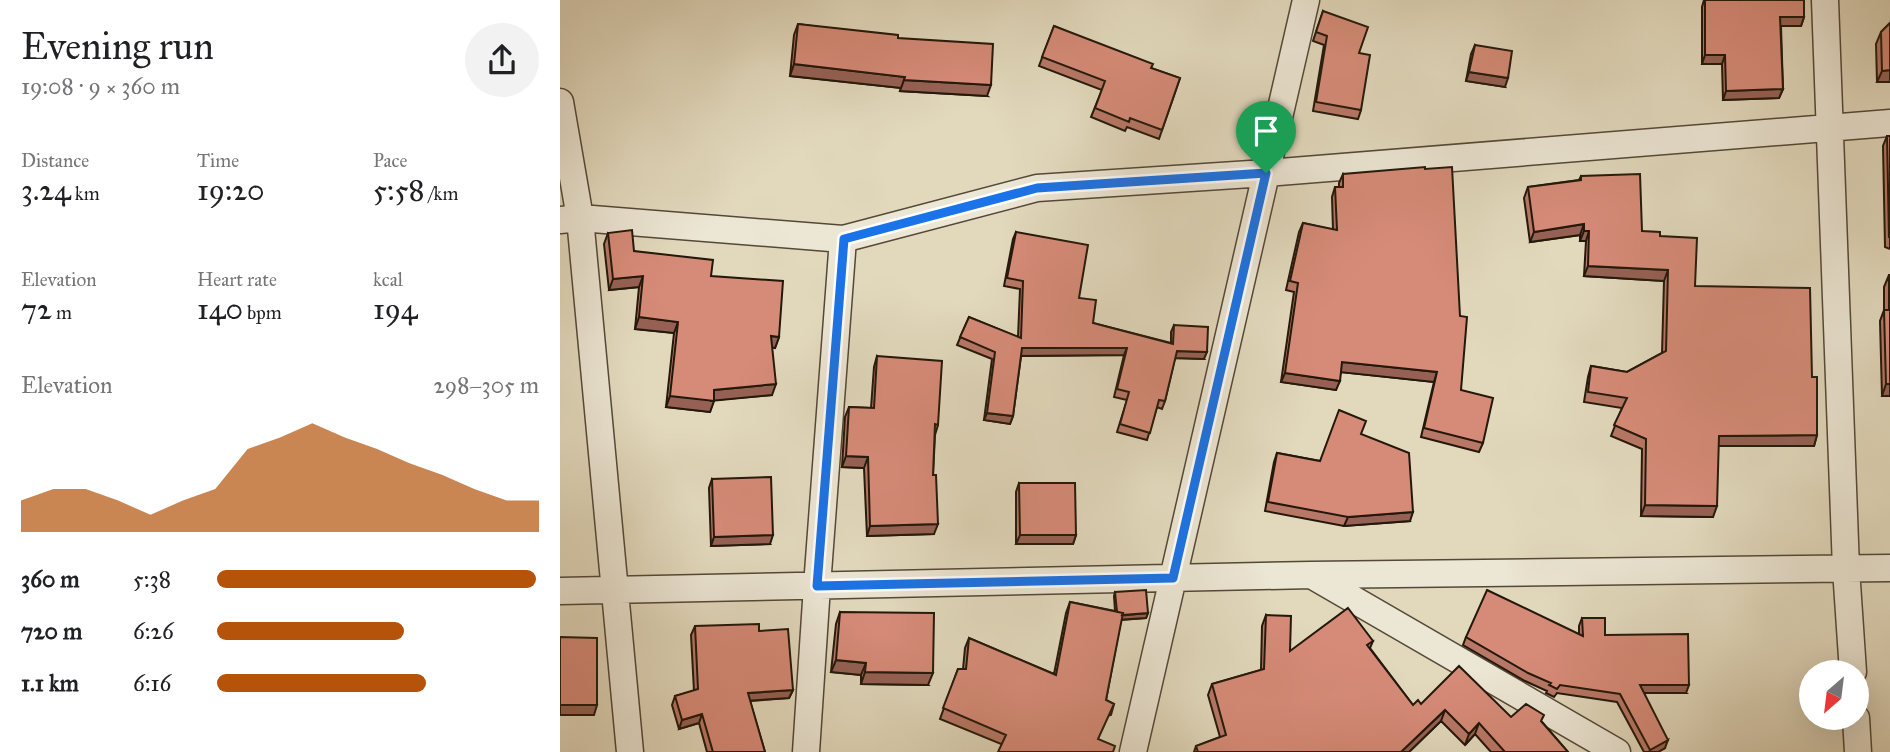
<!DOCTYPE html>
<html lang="en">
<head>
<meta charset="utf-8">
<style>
  body { margin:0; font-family:"IM FELL Great Primer",serif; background:#f2f2f2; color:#202124; height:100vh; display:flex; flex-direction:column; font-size:26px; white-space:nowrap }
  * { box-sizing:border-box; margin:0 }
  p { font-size:23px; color:#757577 }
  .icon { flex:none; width:38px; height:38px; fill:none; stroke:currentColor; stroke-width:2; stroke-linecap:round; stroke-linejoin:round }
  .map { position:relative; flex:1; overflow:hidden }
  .sheet { display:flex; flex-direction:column; background:#fff; width:560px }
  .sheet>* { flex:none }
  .needle { width:46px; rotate:208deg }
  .controls { position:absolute; left:1239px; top:660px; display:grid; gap:14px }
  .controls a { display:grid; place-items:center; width:70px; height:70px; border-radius:50%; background:#fff; box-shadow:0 7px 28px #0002; font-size:35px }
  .pin { position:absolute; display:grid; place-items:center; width:60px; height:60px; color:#fff; margin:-72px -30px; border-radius:50% 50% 50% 0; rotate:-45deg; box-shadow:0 0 7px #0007 }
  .pin .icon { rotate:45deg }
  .round { display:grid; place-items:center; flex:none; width:74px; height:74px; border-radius:37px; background:#f2f2f2 }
  .headline { display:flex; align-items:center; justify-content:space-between; height:119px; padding:0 21px }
  h1 { font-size:38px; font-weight:600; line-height:52px }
  .metrics { display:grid; grid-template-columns:repeat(3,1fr); gap:10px; height:119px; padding:7px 21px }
  .metrics div { display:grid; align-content:center }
  .metrics b { font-size:30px; font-weight:600 }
  .metrics small { font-size:19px; font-weight:400 }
  .metrics p { font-size:19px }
  .chart { height:196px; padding:14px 21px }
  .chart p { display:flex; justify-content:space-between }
  .chart svg { width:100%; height:126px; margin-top:7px; fill:#b45309; opacity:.7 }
  ul { padding:0 21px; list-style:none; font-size:23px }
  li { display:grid; grid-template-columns:112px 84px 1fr; align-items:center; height:52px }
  li i { height:18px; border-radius:9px; background:#b45309 }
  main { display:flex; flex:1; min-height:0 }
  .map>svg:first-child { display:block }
</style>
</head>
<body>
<main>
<section class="sheet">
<div class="headline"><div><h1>Evening run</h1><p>19:08 · 9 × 360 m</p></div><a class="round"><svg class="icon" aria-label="share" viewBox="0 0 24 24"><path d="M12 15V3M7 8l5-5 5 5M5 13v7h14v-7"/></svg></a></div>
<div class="metrics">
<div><p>Distance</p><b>3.24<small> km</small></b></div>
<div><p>Time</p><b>19:20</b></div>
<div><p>Pace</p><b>5:58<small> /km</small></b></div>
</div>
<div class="metrics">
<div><p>Elevation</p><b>72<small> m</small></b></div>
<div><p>Heart rate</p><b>140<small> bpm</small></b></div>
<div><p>kcal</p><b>194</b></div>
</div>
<div class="chart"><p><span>Elevation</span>298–305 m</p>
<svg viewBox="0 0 160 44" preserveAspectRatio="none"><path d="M0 44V33L10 29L20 29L30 33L40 38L50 33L60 29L70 15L80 11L90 6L100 11L110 15L120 20L130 24L140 29L150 33L160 33V44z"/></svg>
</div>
<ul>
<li><b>360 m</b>5:38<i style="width:99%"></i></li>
<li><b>720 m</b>6:26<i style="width:58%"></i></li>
<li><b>1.1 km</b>6:16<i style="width:65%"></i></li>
</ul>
</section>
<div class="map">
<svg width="1330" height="752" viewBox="0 0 1330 752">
  <rect width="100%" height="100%" fill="#e2d9bd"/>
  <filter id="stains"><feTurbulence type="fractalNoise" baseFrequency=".00286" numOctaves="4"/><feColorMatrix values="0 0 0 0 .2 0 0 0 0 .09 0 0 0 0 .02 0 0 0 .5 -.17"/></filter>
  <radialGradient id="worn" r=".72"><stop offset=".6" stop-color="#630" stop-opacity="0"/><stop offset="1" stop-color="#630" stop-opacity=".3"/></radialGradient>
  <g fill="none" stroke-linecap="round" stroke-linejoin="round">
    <defs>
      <path id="street" d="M1265 0 1286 569 1293 672
        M0 102 20 218 70 752
        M0 220 20 218 283 239 477 188 706 173 1330 123
        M753 576 1057 752
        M0 591 751 575 1330 568
        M1296 718 1298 752
        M246 752 257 586 283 239
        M573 752 746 0"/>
    </defs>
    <use href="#street" stroke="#544838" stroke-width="29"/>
    <use href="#street" stroke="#ece6d4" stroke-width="26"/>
  </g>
  <path fill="#b87867" stroke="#24180b" stroke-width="2" d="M1144 0H1244V17L1241 26H1221L1223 89 1219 98 1163 100 1162 64H1142V7Z
    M763 11 799 53 801 110 798 119 753 111 764 45 753 41Z
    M1330 23V82H1317L1316 44 1321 32Z
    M238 24 338 38 427 96 340 91 341 88 230 76 234 35Z
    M494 26 591 68 620 78 599 139 567 127 565 131 531 117 542 90 479 66Z
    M915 45 945 87 906 81 911 54Z
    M1327 136H1330V249L1325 247 1323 146Z
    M783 174 901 390 923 443 919 452 861 437 874 382 781 372 776 390 721 382 734 292 726 290 739 232 743 223 773 230 772 197 775 187H779V183Z
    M1021 176 1082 231 1100 236 1135 286 1252 377 1257 435 1254 446H1158L1153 517 1081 516 1082 449 1051 436 1062 408 1024 402 1028 377 1031 366 1067 372 1102 353 1104 281 1024 276 1026 241H1020V235L970 242 964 198 968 187 1019 180Z
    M456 232 519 298 533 323 611 343V332L614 325 644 359 615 358 605 401 602 409 597 407 587 440 557 432 567 400 554 397 564 355 461 356 453 416 450 424 424 420 432 359 397 345 409 317 458 337 460 289 444 286 453 239Z
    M48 233 74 251 151 276 219 337 215 348 212 347V395L154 400 150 412 106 407 114 333 75 329 79 287 49 290 44 244Z
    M1329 275 1330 396H1322L1320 321 1324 310V287Z
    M317 356 378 425 375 435 373 475 374 534 307 536 304 468 282 467 285 417 289 407 311 408 314 367Z
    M801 434 850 521 784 526 705 511 714 462 717 453 760 461Z
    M152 479 210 544 151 546 149 488Z
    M459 483 516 535 513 544H456V492Z
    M555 592 588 613 586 618 561 620 546 700 554 704 551 715 441 744 380 719 398 669H403L405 648 409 638 494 674 506 613 510 602 555 611 554 596Z
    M280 612 368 685 301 684V675L271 672 276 624Z
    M706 615 730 651 813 641 810 648 853 705 861 704 982 722 1008 752H931L915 734 905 745 881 721 849 752H634L636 746 660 737 648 695 652 684 701 670 702 626Z
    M1022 618 1126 693H1084L1105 748 1098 752H1084L1057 702 997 693 994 697 986 693 987 691 965 681 903 645 906 637 1019 634V626Z
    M135 626 199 631 233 690 229 698 190 701 205 752H147L139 723 119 729 112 705 115 696 134 691 131 635Z"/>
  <path fill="#966154" stroke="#24180b" stroke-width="2" d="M1220 17H1244L1241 26H1217Z
    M1145 55H1165L1162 64H1142Z
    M234 64 345 77 341 88 230 76Z
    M1330 70V82H1317L1322 71Z
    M909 72 948 78 945 87 906 81Z
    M344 80 431 85 427 96 340 91Z
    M1223 89 1219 98 1163 100 1166 91Z
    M1024 224 1020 235 970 242 974 232Z
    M1024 231H1029L1026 241H1020Z
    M1028 266 1108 270 1104 281 1024 276Z
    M83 276 79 287 49 290 53 279Z
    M79 317 118 322 114 333 75 329Z
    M211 336 219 337 215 348 207 347Z
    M462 348H567L564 355 459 356Z
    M617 351 647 352 644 359 614 358Z
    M782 362 877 372 874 382 779 372Z
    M725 373 780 381 776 390 721 382Z
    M216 384 212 395 150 401H154L150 412 106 407 110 396 154 390Z
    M1326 384H1330V396H1322Z
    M427 413 453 416 450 424 424 420Z
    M1257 435 1254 446H1155L1159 436Z
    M286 456 308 457 304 468 282 467Z
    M1085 505 1157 506 1153 517 1081 516Z
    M853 512 850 521 784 526 788 517Z
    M378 524 374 534 307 536 310 526Z
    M213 535 210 544 151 546 154 537Z
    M460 535H516L513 544H456Z
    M588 613 586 618 556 620 557 616Z
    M276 660 306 663 301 675 271 672Z
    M305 672 373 673 368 685 301 684Z
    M1080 685H1129L1126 693H1077Z
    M233 690 229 698 184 701 188 693Z
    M0 705H37L34 715H0Z
    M885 710 881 721 849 752H841Z
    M142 714 139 723 119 729 122 720Z
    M919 723 915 734 905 745 909 734Z
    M1108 740 1105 748 1098 752H1089L1090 750Z"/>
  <path fill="#d68b78" stroke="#24180b" stroke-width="2" d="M1145 0H1244V17H1220L1223 89 1166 91 1165 55H1145Z
    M763 11 808 27 799 53 810 55 801 110 756 102 767 36 756 32Z
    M1330 23V70L1322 71 1321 32Z
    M238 24 338 35V38L433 44 431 85 344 80 345 77 234 64Z
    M494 26 593 64 591 68 620 78 602 130 570 118 569 122 535 108 545 81 482 57Z
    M915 45 952 51 948 78 909 72Z
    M1327 136H1330V237H1329Z
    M865 167V169L892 167 900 316 907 317 901 390 933 398 923 443 864 428 877 372 782 362 780 381 725 373 738 283 730 281 743 223 777 230 775 187H783V174Z
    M1080 174 1082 231 1100 232V236L1137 238 1135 286 1250 288 1252 377H1257V435L1159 436 1157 506 1085 505 1086 439 1054 425 1067 398 1028 392 1031 366 1067 372 1106 351 1108 270 1028 266 1029 231H1024V224L974 232 968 187 1021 180V176Z
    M72 230 74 251 153 260 151 276 223 281 219 337 211 336 216 384 154 390V401L110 396 118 322 79 317 83 276 53 279 48 233Z
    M456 232 528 245 519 298 536 300 533 323 613 344 614 325 648 327 647 352 617 351 605 401 599 400 590 433 560 424 569 392 557 389 567 348H462L453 416 427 413 435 352 400 337 409 317 461 338 463 281 447 278Z
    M1329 275H1330V384H1326L1324 310H1329Z
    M317 356 382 361 378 425 375 424 373 475H376L378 524 310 526 308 457 286 456 289 407 314 408Z
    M779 410 806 421 801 434 849 453 853 512 788 517 708 502 717 453 760 461Z
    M211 477 213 535 154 537 152 479Z
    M459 483H515L516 535H460Z
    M586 590 588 613 562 615 563 613 557 612 555 592Z
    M927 590 1023 636 1022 618H1045V635L1128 634 1129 685H1080L1108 740 1090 750 1060 694 1000 685 997 689 989 685 991 683 968 673 906 637Z
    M510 602 563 613 546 700 554 704 538 739 555 746 553 752H438L446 735 383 708 398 669H406L409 638 496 675Z
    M788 608 813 641 807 645 853 705 858 700 861 704 899 666 951 717 966 704 984 715 981 721 1008 752H945L919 723 909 734 885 710 841 752H638L636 746 666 735 652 684 704 669 706 615 731 616 730 651Z
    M280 612 374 613 373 673 305 672 306 663 276 660Z
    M199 624V631L228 629 233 690 188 693 205 752H153L142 714 122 720 115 696 138 689 135 626Z
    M0 637 37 638V705H0Z"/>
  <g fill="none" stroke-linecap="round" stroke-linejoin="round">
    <defs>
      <path id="route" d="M706 173 613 578 257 586 284 239 477 188Z"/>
    </defs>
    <use href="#route" stroke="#fff" stroke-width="14"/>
    <use href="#route" stroke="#1a73e8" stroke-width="9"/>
  </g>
  <rect width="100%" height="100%" filter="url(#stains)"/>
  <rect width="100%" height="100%" fill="url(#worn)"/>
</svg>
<div class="controls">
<a><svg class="needle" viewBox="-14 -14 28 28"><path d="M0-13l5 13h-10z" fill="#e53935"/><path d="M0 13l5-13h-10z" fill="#757577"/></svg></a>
</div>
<div class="pin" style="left:706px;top:173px;background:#1e9e55"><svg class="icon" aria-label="arrive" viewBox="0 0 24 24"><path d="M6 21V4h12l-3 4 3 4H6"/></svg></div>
</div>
</main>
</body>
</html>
